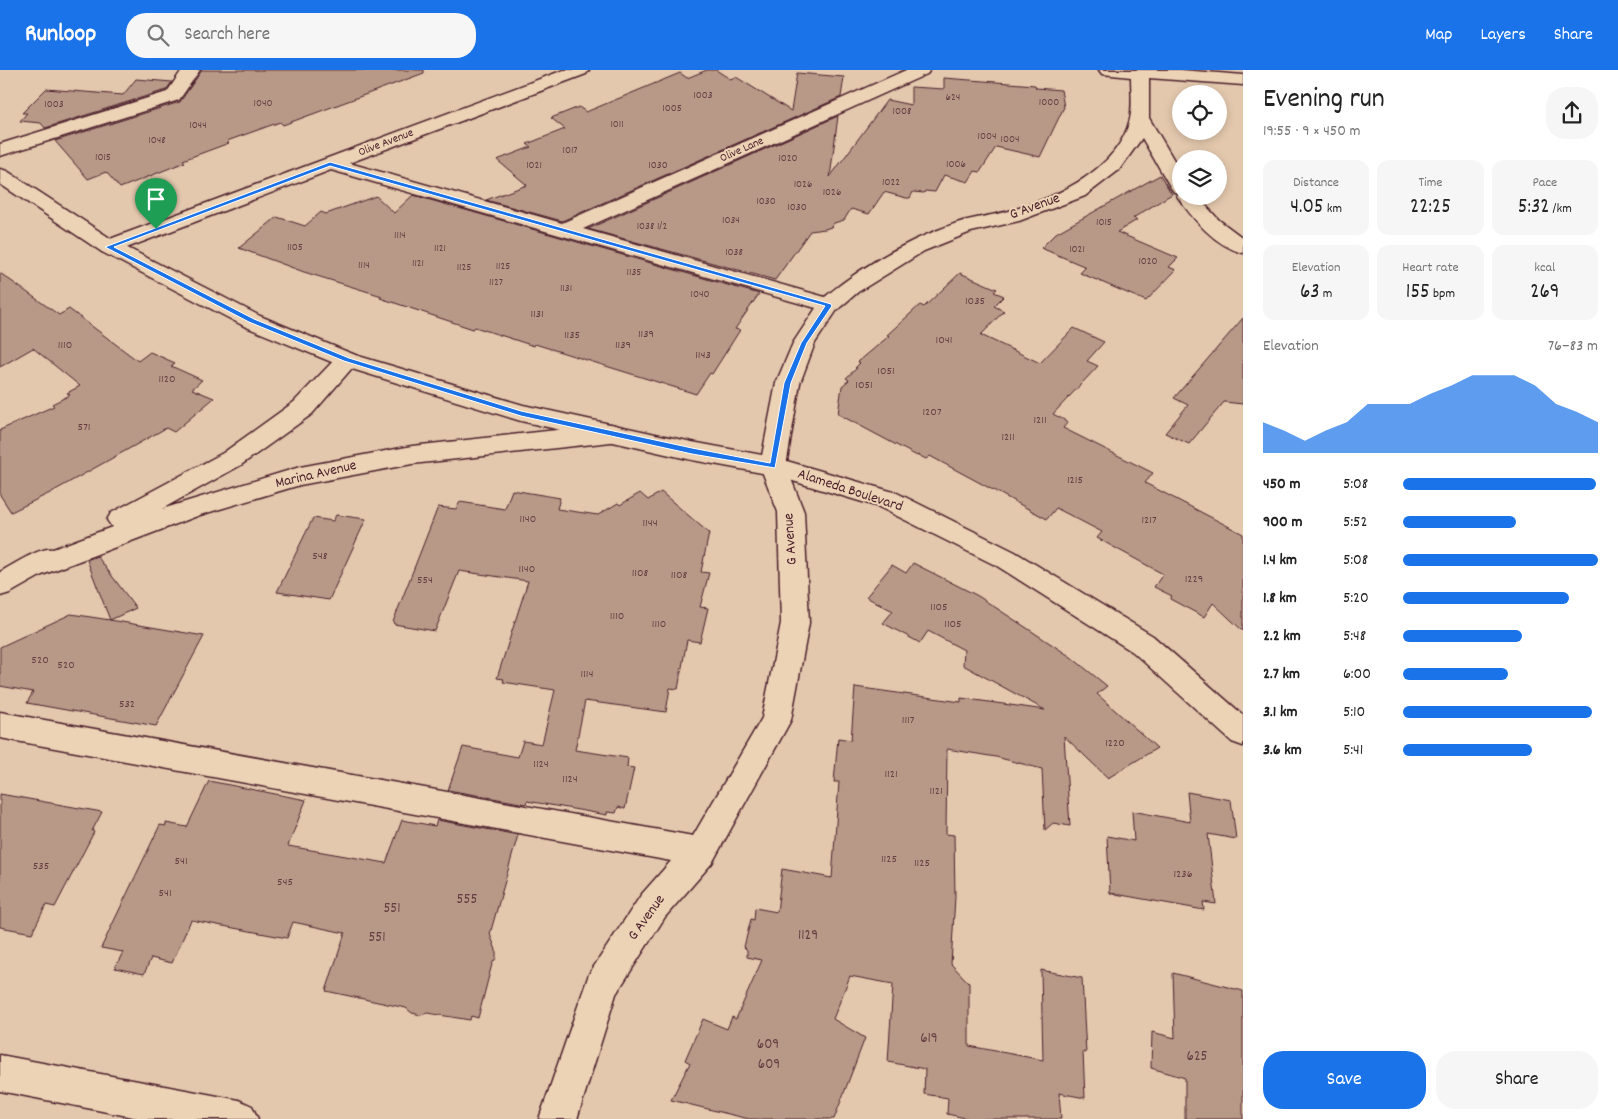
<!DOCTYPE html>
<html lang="en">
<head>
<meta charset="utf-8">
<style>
  body { margin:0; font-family:Dekko,sans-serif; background:#f6f6f6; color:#222; height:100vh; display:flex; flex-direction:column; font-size:19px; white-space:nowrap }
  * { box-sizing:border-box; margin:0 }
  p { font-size:16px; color:#767676 }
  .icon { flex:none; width:28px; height:28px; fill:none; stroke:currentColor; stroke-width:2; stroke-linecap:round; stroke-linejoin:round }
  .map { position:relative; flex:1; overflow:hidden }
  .side { display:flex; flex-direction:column; background:#fff; width:375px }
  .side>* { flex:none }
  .fabs { position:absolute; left:1172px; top:15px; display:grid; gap:10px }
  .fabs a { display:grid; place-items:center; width:55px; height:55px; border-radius:50%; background:#fff; box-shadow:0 2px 8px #0003; font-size:25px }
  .pin { position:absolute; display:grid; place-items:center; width:42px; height:42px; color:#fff; margin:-51px -21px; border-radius:50% 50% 50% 0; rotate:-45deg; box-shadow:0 0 5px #0007 }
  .pin .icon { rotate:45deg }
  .round { display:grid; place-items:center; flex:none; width:52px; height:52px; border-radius:20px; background:#f6f6f6 }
  .head { display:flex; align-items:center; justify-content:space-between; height:85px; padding:0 20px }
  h1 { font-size:28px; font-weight:600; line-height:38px }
  .metrics { display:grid; grid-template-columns:repeat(3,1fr); gap:8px; height:85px; padding:5px 20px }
  .metrics div { display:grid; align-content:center; border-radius:12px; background:#f6f6f6; text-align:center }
  .metrics b { font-size:21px; font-weight:600 }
  .metrics small { font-size:14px; font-weight:400 }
  .metrics p { font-size:14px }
  .chart { height:140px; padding:10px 20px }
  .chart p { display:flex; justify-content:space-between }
  .chart svg { width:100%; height:90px; margin-top:5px; fill:#1a73e8; opacity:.7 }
  .action { display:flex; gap:10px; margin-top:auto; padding:10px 20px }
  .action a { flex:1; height:58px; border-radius:20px; background:#1a73e8; color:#fff; font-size:20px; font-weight:600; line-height:58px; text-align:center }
  .action a+a { background:#f6f6f6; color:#222 }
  ul { padding:0 20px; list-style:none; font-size:16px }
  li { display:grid; grid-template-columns:80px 60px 1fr; align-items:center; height:38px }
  li i { height:12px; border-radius:6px; background:#1a73e8 }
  header { display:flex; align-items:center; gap:30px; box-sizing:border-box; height:70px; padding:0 25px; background:#1a73e8; color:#fff }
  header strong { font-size:24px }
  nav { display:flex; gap:28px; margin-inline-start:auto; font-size:18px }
  .search { width:350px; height:45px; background:#f6f6f6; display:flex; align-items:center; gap:12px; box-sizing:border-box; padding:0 18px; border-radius:20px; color:#767676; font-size:19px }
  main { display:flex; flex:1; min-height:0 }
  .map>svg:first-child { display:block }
</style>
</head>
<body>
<header>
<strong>Runloop</strong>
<div class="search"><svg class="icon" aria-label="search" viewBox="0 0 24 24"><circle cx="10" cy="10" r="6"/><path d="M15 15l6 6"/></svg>Search here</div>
<nav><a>Map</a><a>Layers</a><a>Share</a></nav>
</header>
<main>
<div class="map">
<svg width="1243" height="1049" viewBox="0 0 1243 1049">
  <rect width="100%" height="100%" fill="#e3c8ad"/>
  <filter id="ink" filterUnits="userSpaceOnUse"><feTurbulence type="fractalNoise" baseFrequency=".02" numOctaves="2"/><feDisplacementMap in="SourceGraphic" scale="10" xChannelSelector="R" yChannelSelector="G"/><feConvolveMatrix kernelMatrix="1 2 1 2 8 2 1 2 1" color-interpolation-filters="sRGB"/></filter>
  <g filter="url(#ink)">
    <path fill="#b89988" stroke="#4a1f2b" d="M202 0H424V3L283 55 280 52 227 71 229 73 183 90 185 92 120 118 106 102 88 109 55 71 180 32Z
      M707 0H716L730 9 736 7 791 41 797 3 844 7 841 27 562 151 486 130 527 115 497 90 531 77 527 74 565 59 551 48 579 37 586 42 680 3 687 8Z
      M944 8 1035 15 1036 18 1061 20 1064 37 1040 87 996 77 980 102 975 101 968 112 944 105 935 122 925 121 924 123 913 122 910 128H906L884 122 869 144 851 139 844 150 834 153 831 157 825 159 810 161 775 210 588 159 838 46 830 107 887 30 911 35V17L944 19Z
      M136 9 172 12 166 20 45 58 41 53 20 51 27 43H22L46 19 123 25Z
      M1160 105 1172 124 1133 148 1137 150 1117 162 1178 188 1169 197 1176 200 1146 231 1080 203 1086 197 1041 178 1056 163Z
      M413 125 759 224 735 259 740 260 712 304 710 303 696 324 535 274 534 276 475 257 473 259 380 228 382 226 304 202 239 178 277 147 305 156 321 142 326 144 376 126 394 143Z
      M0 203 59 245 69 239 138 291 150 282 175 293 171 296 202 310 192 319 214 328 174 362 166 358 50 423 11 442 0 425V360L54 336 52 334 70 325 67 323 80 316 33 278 0 297Z
      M960 203 997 219 994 222 1004 226 994 236 1004 241 981 265 1040 293 1074 258 1104 272 1087 291 1098 296 1053 344 1068 352 1063 358 1153 403 1145 413 1243 464V561L1213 533 1204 547 1170 529 1172 526 1154 517 1163 504 1097 468 1102 462 1056 438 1047 449 930 386 926 389 918 385 917 386 838 344 842 316 849 310 846 308 857 298H855L860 293 858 292 889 266 887 265 920 235 924 237Z
      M1243 248V334L1224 332 1189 374 1165 363 1188 335 1174 328Z
      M512 420 560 428 557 439 598 445 618 433 620 435 640 423 648 430 661 422 709 463 701 502 709 503 700 537 708 538 700 572 687 570 678 619 670 618 666 642 585 631 575 680 628 688 627 697 634 698 625 739 618 737 616 743 607 742V745L527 731 526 734 448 720 463 677 518 687 523 671 542 674 555 620 503 612 504 609 497 608 528 511 459 501 435 561 394 554 393 552 438 437 456 439 460 432 505 439Z
      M336 445 366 449 329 530 277 522 313 448 333 451Z
      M97 486 136 538 110 550 204 566 156 656 27 633 33 622 0 616V577L71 544 110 550 87 490Z
      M913 493 978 526 1071 587 1107 616 1097 624 1157 678 1108 708 1064 666 1070 756 1053 753 1045 760 1042 699 996 687 947 679 946 764 954 765 955 827 951 894 969 913V976L1043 990 1041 900 1082 908 1086 983 1083 982 1085 1028 1059 1023 1061 1049H970L947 1044 948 1028 924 1024 925 999 888 992 893 914 850 906 833 949 865 968 834 1049H749L671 1030 690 993 685 990 703 949 727 959 732 947 736 949 762 890 747 887V880L744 877 751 849 754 850 755 838 777 842 782 799 832 808 839 712H834L838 668 851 670 855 617 961 632V628L1045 640 963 595 964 580 928 561 920 573 883 553 893 541 866 527 892 495 906 503Z
      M209 711 306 730 288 776 386 793 402 750 435 756 437 750 518 765 490 864 496 880V888L492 894 478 948 471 946 470 950 427 943 421 945 412 943 406 938 326 921 345 863 293 852 287 868 191 850 172 893 151 888 144 904 115 898 123 882 101 878 160 755 166 756V753L187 757Z
      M1187 722 1231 730 1236 769 1208 764 1216 834 1203 832 1204 840 1110 823 1107 766 1134 771 1132 741 1190 752Z
      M0 724 102 742 92 761 94 762 55 837 46 835 32 863 0 857Z
      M1173 903 1243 921V1049H1185V1008L1151 998 1152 962 1175 968Z"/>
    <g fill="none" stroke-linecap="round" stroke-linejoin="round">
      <defs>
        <path id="minor" d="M182 0H200L179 30 0 86V74L167 22Z
          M564 0H589L586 4 349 93 562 153 906 0H930L927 4 583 159 825 227C863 195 910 169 957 153 972 148 989 146 1005 142 1052 130 1118 101 1130 49 1133 36 1131 20 1131 7L1102 4 1099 0H1181L1243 5V15L1149 8V48L1181 102V126H1197L1219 150 1243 168V183C1215 176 1193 149 1177 126L1179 123 1174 122 1171 118 1142 68 1119 100 1085 126 1019 151 971 162 924 181 858 222 837 240 815 273 800 313 786 396 804 442 809 553 791 650 712 793 665 847 616 924 577 1049H539L589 904 641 825 671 791 0 668V642L693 766 762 648 781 553 778 442 760 396 776 313 793 273 816 238 331 100 116 182 109 183 102 182 98 177 102 172Z
          M347 282 355 285 359 290 312 344 241 395 162 439 300 397 412 376 611 354 620 357 623 363 620 369 611 372 412 394 300 415 200 445 42 505 10 523 0 526V502C11 496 41 476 53 479L112 457 107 450 111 443 223 383 294 332 339 285Z
          M0 985 239 1030 252 1036 258 1049H143L0 1021Z"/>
        <path id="major" d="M0 99 7 101 116 172 260 246 355 285 523 335 692 372 773 387 897 423 1015 482 1153 566 1243 645V676L1232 672 1133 582 997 496 879 437 773 405 692 390 521 351 339 295 244 256 102 182 0 114Z"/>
      </defs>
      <use href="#minor" stroke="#4a1f2b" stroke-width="3"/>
      <use href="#major" stroke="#4a1f2b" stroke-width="3"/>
      <use href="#minor" fill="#edd3b5" fill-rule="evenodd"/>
      <use href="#major" fill="#edd3b5" fill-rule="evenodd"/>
    </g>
  </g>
  <path fill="#1a73e8" stroke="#fff" fill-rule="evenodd" d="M330 92 831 234 832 236 807 273 791 313 775 398 692 384 521 346 344 291 249 252 105 177ZM330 96 825 236 801 273 784 313 770 393 692 378 521 341 349 288 254 249 114 177Z"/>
  <g text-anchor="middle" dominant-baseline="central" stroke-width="4" stroke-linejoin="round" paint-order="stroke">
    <g font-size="11" fill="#663e42">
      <text x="703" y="26">1003</text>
      <text x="953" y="28">624</text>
      <text x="1049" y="33">1000</text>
      <text x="263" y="34">1040</text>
      <text x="54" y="35">1003</text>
      <text x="672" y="39">1005</text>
      <text x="902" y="42">1008</text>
      <text x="617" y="55">1011</text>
      <text x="198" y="56">1044</text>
      <text x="987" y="67">1004</text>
      <text x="1010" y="70">1004</text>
      <text x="157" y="71">1048</text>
      <text x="570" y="81">1017</text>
      <text x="103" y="88">1015</text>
      <text x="788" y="89">1020</text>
      <text x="956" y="95">1006</text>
      <text x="534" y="96">1021</text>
      <text x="658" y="96">1030</text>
      <text x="891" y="113">1022</text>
      <text x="803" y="115">1026</text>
      <text x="832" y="123">1026</text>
      <text x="766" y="132">1030</text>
      <text x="797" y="138">1030</text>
      <text x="731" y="151">1034</text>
      <text x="1104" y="153">1015</text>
      <text x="652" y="157">1038 1/2</text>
      <text x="400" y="166">1114</text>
      <text x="295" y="178">1105</text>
      <text x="440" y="179">1121</text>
      <text x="1077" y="180">1021</text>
      <text x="734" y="183">1038</text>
      <text x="1148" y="192">1020</text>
      <text x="418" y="194">1121</text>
      <text x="364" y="196">1114</text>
      <text x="503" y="197">1125</text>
      <text x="464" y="198">1125</text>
      <text x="634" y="203">1135</text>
      <text x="496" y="213">1127</text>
      <text x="566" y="219">1131</text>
      <text x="700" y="225">1040</text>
    </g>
    <g font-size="12" fill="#4a1f2b" stroke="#edd3b5">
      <text transform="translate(386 73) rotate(-21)">Olive Avenue</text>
      <text transform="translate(742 80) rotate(-24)">Olive Lane</text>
    </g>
    <g font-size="12" fill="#663e42">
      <text x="975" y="231">1035</text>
      <text x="537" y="244">1131</text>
      <text x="646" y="264">1139</text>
      <text x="572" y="265">1135</text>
      <text x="944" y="270">1041</text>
      <text x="65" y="275">1110</text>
      <text x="623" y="275">1139</text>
      <text x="703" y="285">1143</text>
      <text x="886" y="301">1051</text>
      <text x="167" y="309">1120</text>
      <text x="864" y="315">1051</text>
      <text x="932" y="342">1207</text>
      <text x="1040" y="350">1211</text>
      <text x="84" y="357">571</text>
      <text x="1008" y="367">1211</text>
      <text x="1075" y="410">1215</text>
      <text x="528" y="449">1140</text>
      <text x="1149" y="450">1217</text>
      <text x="650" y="453">1144</text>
      <text x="320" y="486">548</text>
      <text x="527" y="499">1140</text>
      <text x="640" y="503">1108</text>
      <text x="679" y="505">1108</text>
      <text x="1194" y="509">1229</text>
      <text x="425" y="510">554</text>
      <text x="939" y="537">1105</text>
      <text x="617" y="546">1110</text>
      <text x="659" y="554">1110</text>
      <text x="953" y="554">1105</text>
      <text x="40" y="590">520</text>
      <text x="66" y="595">520</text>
      <text x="587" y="604">1114</text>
      <text x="127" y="634">532</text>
      <text x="908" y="650">1117</text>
      <text x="1115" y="673">1220</text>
      <text x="541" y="694">1124</text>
      <text x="891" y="704">1121</text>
      <text x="570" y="709">1124</text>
      <text x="936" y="721">1121</text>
      <text x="889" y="789">1125</text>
      <text x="181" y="791">541</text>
      <text x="922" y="793">1125</text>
      <text x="41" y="796">535</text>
      <text x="1183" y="804">1236</text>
      <text x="285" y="812">545</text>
      <text x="165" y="823">541</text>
    </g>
    <g font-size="15" fill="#4a1f2b" stroke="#edd3b5">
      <text transform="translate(1035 137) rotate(-20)">G Avenue</text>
      <text transform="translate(316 405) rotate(-13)">Marina Avenue</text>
      <text transform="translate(850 421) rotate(18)">Alameda Boulevard</text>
      <text transform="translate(791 469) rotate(-94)">G Avenue</text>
      <text transform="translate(647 848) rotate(-54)">G Avenue</text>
    </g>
    <g font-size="15" fill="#663e42">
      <text x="467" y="830">555</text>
      <text x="392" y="839">551</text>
      <text x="808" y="866">1129</text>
      <text x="377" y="868">551</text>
      <text x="929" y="969">619</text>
      <text x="768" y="975">609</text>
      <text x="1197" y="987">625</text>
      <text x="769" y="995">609</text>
    </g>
  </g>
</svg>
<div class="fabs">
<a><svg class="icon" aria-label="locate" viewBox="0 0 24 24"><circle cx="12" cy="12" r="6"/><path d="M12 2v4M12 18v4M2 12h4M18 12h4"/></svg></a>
<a><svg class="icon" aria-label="layers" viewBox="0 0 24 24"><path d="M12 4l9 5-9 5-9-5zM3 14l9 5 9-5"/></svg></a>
</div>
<div class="pin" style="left:156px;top:159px;background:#1e9e55"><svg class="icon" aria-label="arrive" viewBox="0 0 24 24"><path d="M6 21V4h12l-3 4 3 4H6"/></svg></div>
</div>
<section class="side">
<div class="head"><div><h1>Evening run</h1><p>19:55 · 9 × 450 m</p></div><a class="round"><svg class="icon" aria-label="share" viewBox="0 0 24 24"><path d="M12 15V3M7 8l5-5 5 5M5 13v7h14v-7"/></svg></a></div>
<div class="metrics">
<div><p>Distance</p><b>4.05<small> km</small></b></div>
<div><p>Time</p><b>22:25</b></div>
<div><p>Pace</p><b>5:32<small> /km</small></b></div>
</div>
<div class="metrics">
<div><p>Elevation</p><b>63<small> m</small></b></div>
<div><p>Heart rate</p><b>155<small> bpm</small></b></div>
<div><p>kcal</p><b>269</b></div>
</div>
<div class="chart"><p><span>Elevation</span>76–83 m</p>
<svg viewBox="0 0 160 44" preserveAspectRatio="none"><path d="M0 44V29L10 33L20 38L30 33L40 29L50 20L60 20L70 20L80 15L90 11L100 6L110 6L120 6L130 11L140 20L150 24L160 29V44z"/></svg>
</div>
<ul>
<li><b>450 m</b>5:08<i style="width:99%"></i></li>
<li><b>900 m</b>5:52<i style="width:58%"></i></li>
<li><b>1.4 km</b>5:08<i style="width:100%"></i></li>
<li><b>1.8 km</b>5:20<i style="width:85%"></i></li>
<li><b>2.2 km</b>5:48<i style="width:61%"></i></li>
<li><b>2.7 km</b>6:00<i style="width:54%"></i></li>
<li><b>3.1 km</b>5:10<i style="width:97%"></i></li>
<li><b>3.6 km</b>5:41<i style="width:66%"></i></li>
</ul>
<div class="action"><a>Save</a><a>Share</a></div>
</section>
</main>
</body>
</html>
